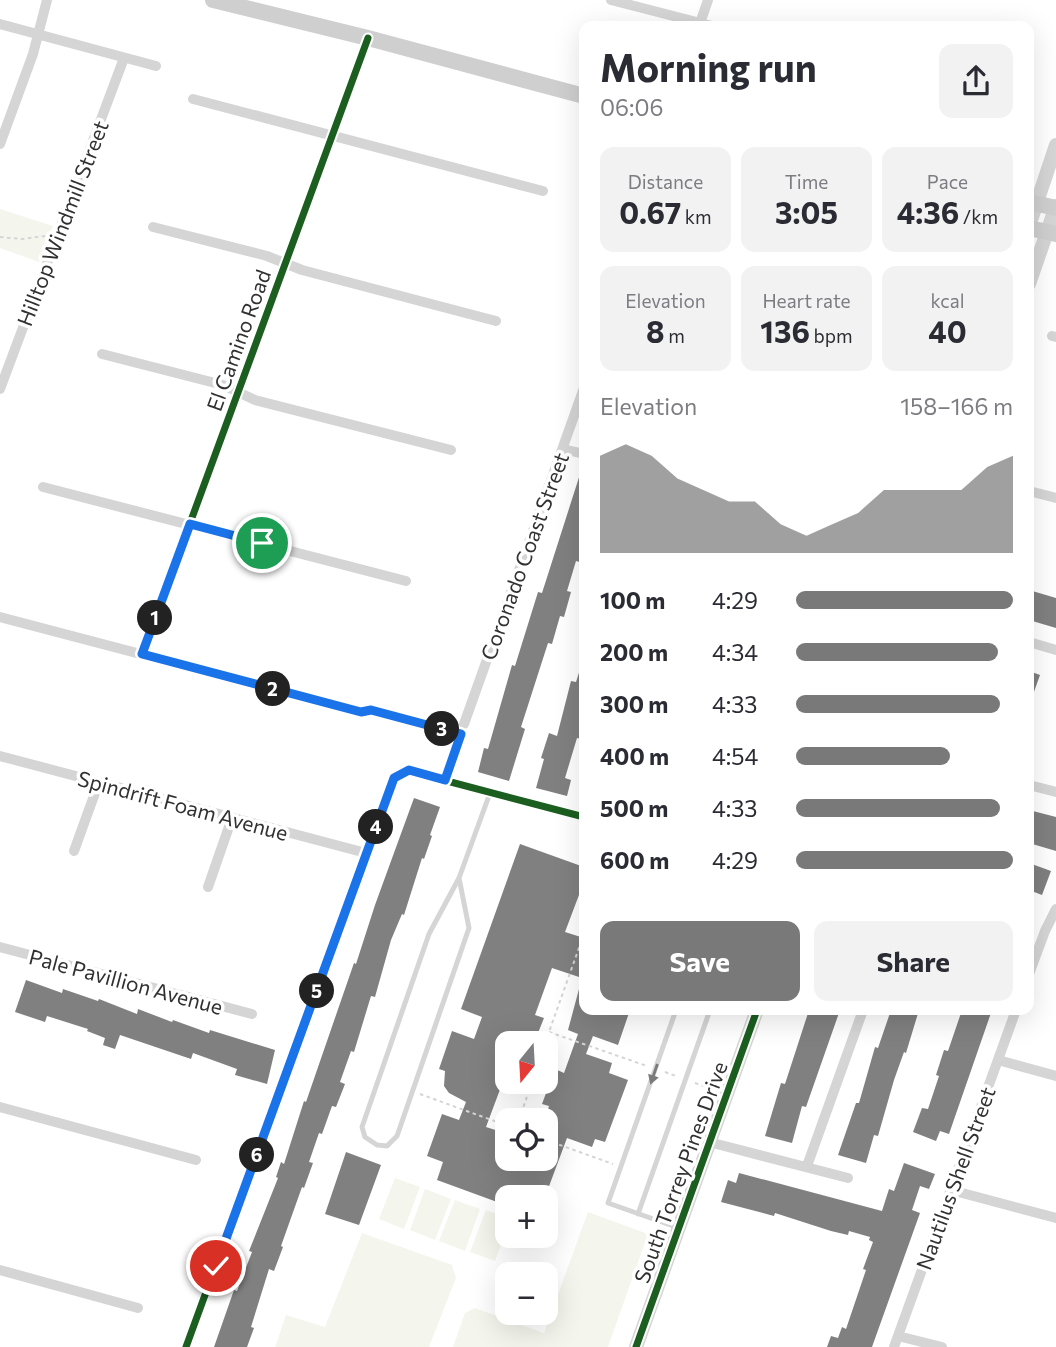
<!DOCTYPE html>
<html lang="en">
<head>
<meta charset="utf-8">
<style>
  body { margin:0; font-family:Commissioner,sans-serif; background:#f2f2f3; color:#2b2b33; height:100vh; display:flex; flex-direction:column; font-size:26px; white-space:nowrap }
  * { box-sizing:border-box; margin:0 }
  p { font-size:23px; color:#7c7c81 }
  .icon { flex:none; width:38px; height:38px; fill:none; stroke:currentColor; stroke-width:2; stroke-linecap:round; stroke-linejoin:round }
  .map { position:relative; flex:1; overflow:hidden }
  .side { position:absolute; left:579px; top:21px; width:455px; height:994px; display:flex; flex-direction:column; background:#fff; border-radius:14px; box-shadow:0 7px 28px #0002 }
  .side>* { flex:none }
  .needle { width:46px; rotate:198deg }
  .fabs { position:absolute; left:495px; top:1031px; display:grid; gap:14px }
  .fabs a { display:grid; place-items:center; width:63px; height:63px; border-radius:14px; background:#fff; box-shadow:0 7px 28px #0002; font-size:35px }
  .pin { position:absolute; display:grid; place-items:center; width:60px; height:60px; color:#fff; margin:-30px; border:4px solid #fff; border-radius:50%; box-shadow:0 2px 7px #0007 }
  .km { position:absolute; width:35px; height:35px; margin:-18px; border-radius:50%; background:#222; color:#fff; font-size:19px; line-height:35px; text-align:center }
  .round { display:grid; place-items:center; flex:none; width:74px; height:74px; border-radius:14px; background:#f2f2f3 }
  .overview { display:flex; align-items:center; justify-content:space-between; height:119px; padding:0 21px }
  h1 { font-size:38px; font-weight:700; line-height:52px }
  .stats { display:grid; grid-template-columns:repeat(3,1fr); gap:10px; height:119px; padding:7px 21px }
  .stats div { display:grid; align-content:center; border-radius:14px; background:#f2f2f3; text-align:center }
  .stats b { font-size:30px; font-weight:700 }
  .stats small { font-size:19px; font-weight:400 }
  .stats p { font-size:19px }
  .chart { height:196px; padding:14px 21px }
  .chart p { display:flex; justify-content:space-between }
  .chart svg { width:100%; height:126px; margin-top:7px; fill:#797979; opacity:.7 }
  .primary-button { display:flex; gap:14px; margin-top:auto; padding:14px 21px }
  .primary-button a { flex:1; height:80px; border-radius:14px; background:#797979; color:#fff; font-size:28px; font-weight:700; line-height:80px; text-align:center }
  .primary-button a+a { background:#f2f2f3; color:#2b2b33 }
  ul { padding:0 21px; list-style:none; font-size:23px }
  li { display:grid; grid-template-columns:112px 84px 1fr; align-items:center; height:52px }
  li i { height:18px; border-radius:9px; background:#797979 }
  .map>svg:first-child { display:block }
</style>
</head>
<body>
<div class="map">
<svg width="1056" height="1347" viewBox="0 0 1056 1347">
  <rect width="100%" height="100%" fill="#fff"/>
  <path fill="#f4f6ed" d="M0 209 53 226 39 262 0 248Z
    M395 1178 420 1187 404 1229 379 1219Z
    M425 1189 451 1199 435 1240 410 1230Z
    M455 1200 480 1209 465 1251 439 1241Z
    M486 1210 507 1218V1229L495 1261 470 1252Z
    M588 1212 648 1234 608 1347H453L465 1313 475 1308 544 1333Z
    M362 1233 452 1265 456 1278 429 1347H275L286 1315 325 1327Z"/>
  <path fill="#808080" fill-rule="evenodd" d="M582 468 584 469V556L583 563 576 561 567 591 571 592 564 617 560 616 552 644 548 643 521 727 525 729 509 781 478 772 484 748 488 749 512 665 515 666 538 592 542 593Z
    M1029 590 1056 598V628L1029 620Z
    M582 663 584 664V727L581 739 577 738 565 778 571 780 567 796 536 788 544 759 541 758 549 733 557 736 571 681 576 682Z
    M1029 671 1040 675 1030 703H1029Z
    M414 798 440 807 430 835 432 836 424 859 422 858 404 915 402 914 391 940 375 997 371 996 354 1052 351 1051 340 1082 345 1084 336 1107 332 1106 322 1134 319 1133 309 1162 313 1163 304 1188 302 1187 281 1246 283 1247 274 1271 269 1269 251 1327 254 1328 247 1347H214L234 1290 237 1291 252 1252 249 1251 278 1178 276 1177 281 1162 284 1164 304 1101 306 1102 317 1070 354 963 356 964 375 905Z
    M1029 810 1056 817V851L1029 843Z
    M520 844 584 867V888L582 887 565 932 584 938V1010H630L618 1045 593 1036 586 1054 612 1063 609 1073 628 1080 605 1142 595 1139 592 1147 567 1138 545 1197H508V1206L437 1180 443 1162 427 1156 442 1114 459 1120 466 1102 449 1093 444 1086 445 1071 439 1069 452 1031 474 1039 482 1017 461 1009ZM552 968 582 978 568 1030 578 1034 564 1073 555 1069 542 1104 549 1106 546 1116V1158H508V1134L486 1127 508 1068V1043H534L544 1018 535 1015Z
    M1029 863 1051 871 1042 895 1029 890Z
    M26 980 62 993 63 989 98 1001 99 999 137 1014 138 1009 172 1022 173 1020 209 1033 210 1030 275 1050 267 1084 235 1075 237 1069 193 1053 191 1059 120 1035 115 1049 103 1045 105 1038 87 1031 88 1029 47 1016 45 1022 15 1012Z
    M809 1010H840L806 1107 802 1106 792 1143 765 1136 781 1083 785 1084Z
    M891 1010H919L906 1053 904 1052 894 1080 878 1136 874 1135 866 1163 838 1155 856 1103H859L875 1047 878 1048Z
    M962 1010H992L949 1134 940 1131 936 1141 913 1132 922 1108 928 1109 939 1076 936 1075 944 1050 948 1051Z
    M346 1152 381 1165 359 1225 325 1214Z
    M904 1163 935 1174 929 1189 920 1186 912 1210 920 1213 872 1347H827L831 1336 838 1338 842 1327 846 1329 866 1270 863 1269 873 1242 869 1240 870 1237 849 1231 848 1235 831 1231 775 1213 774 1216 721 1202 728 1180 736 1183 739 1173 882 1211 889 1189 894 1191Z"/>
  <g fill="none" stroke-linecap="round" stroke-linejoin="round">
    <path stroke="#d5d5d5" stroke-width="2" stroke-dasharray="3.5 3.5" stroke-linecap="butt" d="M0 237 22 239 45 236
      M374 711 456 733
      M449 769 461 734
      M549 1032 647 1066
      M545 1043 584 934
      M665 1072 676 1076
      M695 1083 716 1090
      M420 1094 508 1126
      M519 1120 532 1082
      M546 1140 613 1164"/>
    <path stroke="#d5d5d5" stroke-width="5" d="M459 878 469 928 397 1136 387 1146 377 1145 365 1137 362 1127 429 934 459 878 490 793
      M638 1214 710 1010
      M676 1227 608 1203 676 1010"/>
    <path stroke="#d5d5d5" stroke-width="10" d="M611 0 712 26
      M0 24 156 66
      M699 26 708 0
      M193 99 543 191
      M0 144 33 54 47 0
      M153 227 267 256 302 270 496 321
      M1052 336 1056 337
      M102 354 223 385 255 400 451 450
      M0 389 124 58
      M563 449 584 454
      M43 487 406 581
      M1029 491 1056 498
      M0 617 361 712
      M1029 642 1056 650
      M142 654 368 38
      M464 724 584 388
      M0 756 366 853
      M1029 785 1056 792
      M74 851 99 782
      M208 887 232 818
      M0 947 252 1014
      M1029 974 1045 931 1056 909
      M998 1060 1056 1076
      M0 1107 196 1160
      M709 1142 848 1178
      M807 1166 863 1010
      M951 1190 1056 1218
      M0 1270 138 1308
      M898 1336 942 1347
      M186 1347 394 778C406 769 414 769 428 776L584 817
      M894 1347 1016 1010"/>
    <path stroke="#d5d5d5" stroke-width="14" d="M1029 226 1056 145
      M1029 284 1056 206
      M636 1347 757 1010"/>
    <path stroke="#cfcfcf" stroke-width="16" d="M213 0 368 38 584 96
      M1029 202 1056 208
      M1029 228 1056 234"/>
    <defs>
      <path id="cycleway" d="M142 654 368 38
        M186 1347 394 778C406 769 414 769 428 776L584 817
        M636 1347 757 1010"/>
    </defs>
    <use href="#cycleway" stroke="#fff" stroke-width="11"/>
    <use href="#cycleway" stroke="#1b5e20" stroke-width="7"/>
  </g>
  <defs><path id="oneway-solid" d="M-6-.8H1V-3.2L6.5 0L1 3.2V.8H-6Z" transform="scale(1.75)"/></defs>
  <use fill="#7b7b7b" href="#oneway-solid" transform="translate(654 1074) rotate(109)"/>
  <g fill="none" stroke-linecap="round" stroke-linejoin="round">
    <defs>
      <path id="route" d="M216 1266 394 778 409 770 445 780 461 734 371 710 361 712 142 654 190 524 262 543"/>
    </defs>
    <use href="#route" stroke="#fff" stroke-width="14"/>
    <use href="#route" stroke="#1a73e8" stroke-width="9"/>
  </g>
  <g text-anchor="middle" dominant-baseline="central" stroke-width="7" stroke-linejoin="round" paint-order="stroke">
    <g font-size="21" fill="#313131" stroke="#fff">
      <text transform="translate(62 223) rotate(-69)">Hilltop Windmill Street</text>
      <text transform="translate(238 340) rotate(-70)">El Camino Road</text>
      <text transform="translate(524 556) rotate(-70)">Coronado Coast Street</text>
      <text transform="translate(183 805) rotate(15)">Spindrift Foam Avenue</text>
      <text transform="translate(126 981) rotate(15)">Pale Pavillion Avenue</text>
      <text transform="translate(680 1172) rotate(-70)">South Torrey Pines Drive</text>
      <text transform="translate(955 1178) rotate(-70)">Nautilus Shell Street</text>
    </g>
  </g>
</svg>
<div class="fabs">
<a><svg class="needle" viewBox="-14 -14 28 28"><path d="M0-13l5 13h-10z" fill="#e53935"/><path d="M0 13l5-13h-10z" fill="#7c7c81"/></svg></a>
<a><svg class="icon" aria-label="locate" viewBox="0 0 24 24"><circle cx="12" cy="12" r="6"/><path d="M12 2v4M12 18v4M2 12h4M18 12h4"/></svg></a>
<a>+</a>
<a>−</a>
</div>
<div class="pin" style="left:262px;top:543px;background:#1e9e55"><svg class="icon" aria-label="arrive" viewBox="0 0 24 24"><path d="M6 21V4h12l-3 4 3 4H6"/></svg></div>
<div class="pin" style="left:216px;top:1266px;background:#d93025"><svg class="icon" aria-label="check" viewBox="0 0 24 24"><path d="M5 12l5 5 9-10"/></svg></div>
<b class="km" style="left:155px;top:618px">1</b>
<b class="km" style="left:273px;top:689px">2</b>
<b class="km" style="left:442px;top:729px">3</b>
<b class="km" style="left:376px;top:827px">4</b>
<b class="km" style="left:317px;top:991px">5</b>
<b class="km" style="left:257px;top:1155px">6</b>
<section class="side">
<div class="overview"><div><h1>Morning run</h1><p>06:06</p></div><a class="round"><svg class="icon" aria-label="share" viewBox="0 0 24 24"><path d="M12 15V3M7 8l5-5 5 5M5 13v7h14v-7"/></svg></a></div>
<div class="stats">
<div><p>Distance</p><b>0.67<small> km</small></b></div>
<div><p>Time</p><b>3:05</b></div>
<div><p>Pace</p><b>4:36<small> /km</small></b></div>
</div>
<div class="stats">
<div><p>Elevation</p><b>8<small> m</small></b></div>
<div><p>Heart rate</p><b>136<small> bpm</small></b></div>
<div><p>kcal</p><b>40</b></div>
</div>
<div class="chart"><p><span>Elevation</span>158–166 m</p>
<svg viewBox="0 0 160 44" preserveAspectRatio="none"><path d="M0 44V10L10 6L20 10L30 18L40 22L50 26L60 26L70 34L80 38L90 34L100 30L110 22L120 22L130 22L140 22L150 14L160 10V44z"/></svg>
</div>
<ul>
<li><b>100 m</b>4:29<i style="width:100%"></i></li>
<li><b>200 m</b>4:34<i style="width:93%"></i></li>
<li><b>300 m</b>4:33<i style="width:94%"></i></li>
<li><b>400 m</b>4:54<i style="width:71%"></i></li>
<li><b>500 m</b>4:33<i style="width:94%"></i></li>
<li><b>600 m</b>4:29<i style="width:100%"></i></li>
</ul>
<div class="primary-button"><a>Save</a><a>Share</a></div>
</section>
</div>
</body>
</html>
